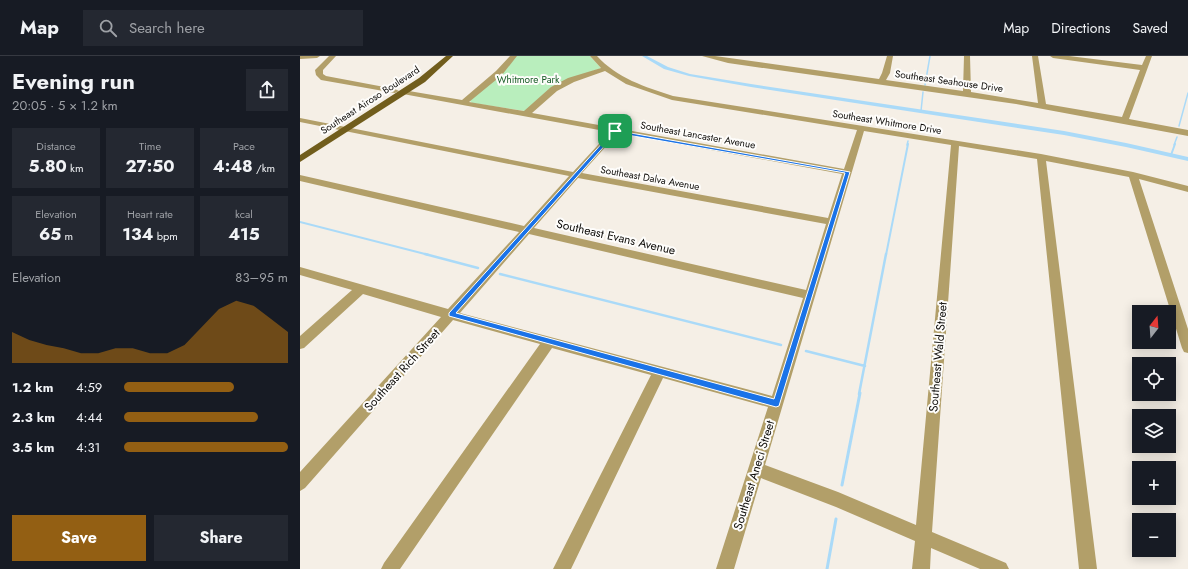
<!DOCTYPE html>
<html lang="en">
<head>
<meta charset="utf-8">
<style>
  body { margin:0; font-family:Jost,sans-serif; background:#242831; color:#f1f3f6; height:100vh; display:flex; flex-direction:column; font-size:15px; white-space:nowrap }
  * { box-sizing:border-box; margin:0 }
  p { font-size:13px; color:#9ea1a6 }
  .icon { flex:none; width:22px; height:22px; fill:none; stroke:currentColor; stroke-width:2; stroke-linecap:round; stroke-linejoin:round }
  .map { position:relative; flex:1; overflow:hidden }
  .panel { display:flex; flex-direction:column; background:#171b24; width:300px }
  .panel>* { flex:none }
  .needle { width:26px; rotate:17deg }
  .buttons { position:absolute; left:832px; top:249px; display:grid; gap:8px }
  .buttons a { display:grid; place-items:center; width:44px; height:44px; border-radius:0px; background:#171b24; box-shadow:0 2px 10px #0003; font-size:20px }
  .pin { position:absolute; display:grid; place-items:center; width:34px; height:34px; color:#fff; margin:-17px; border-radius:8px; box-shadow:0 2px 6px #0006 }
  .round { display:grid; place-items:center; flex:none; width:42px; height:42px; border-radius:0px; background:#242831 }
  .summary { display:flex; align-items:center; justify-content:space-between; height:68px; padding:0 12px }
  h1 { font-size:22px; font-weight:700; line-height:30px }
  .metrics { display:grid; grid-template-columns:repeat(3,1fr); gap:6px; height:68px; padding:4px 12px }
  .metrics div { display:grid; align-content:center; border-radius:0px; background:#242831; text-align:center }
  .metrics b { font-size:17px; font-weight:700 }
  .metrics small { font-size:11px; font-weight:400 }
  .metrics p { font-size:11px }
  .chart { height:112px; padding:8px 12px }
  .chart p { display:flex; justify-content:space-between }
  .chart svg { width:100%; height:72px; margin-top:4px; fill:#935f13; opacity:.7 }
  .primary-button { display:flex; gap:8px; margin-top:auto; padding:8px 12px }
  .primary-button a { flex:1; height:46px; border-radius:0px; background:#935f13; color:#fff; font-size:16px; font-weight:700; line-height:46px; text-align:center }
  .primary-button a+a { background:#242831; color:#f1f3f6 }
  ul { padding:0 12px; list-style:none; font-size:13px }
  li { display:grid; grid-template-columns:64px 48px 1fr; align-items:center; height:30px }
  li i { height:10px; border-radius:5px; background:#935f13 }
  header { display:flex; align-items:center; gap:24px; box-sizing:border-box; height:56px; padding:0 20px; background:#171b24; border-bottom:1px solid #363941 }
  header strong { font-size:19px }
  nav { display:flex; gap:22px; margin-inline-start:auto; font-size:14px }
  .search { width:280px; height:36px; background:#242831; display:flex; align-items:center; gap:10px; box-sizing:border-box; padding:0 14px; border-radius:0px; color:#9ea1a6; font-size:15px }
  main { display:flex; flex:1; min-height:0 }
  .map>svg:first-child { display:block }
</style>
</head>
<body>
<header>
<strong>Map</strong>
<div class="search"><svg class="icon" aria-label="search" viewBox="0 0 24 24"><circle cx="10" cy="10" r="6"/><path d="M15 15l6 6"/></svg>Search here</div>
<nav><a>Map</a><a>Directions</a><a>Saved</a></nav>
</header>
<main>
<section class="panel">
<div class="summary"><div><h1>Evening run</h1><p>20:05 · 5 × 1.2 km</p></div><a class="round"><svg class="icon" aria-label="share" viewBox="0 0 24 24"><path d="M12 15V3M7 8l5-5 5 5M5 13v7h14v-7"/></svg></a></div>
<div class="metrics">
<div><p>Distance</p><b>5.80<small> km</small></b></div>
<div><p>Time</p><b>27:50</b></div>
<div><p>Pace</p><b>4:48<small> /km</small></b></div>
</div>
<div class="metrics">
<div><p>Elevation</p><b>65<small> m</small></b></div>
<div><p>Heart rate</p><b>134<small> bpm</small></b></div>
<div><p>kcal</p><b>415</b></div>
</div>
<div class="chart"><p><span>Elevation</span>83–95 m</p>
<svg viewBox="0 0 160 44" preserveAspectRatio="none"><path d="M0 44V25L10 30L20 33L30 35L40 38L50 38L60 35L70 35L80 38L90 38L100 33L110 22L120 11L130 6L140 9L150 17L160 25V44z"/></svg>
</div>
<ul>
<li><b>1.2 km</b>4:59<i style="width:67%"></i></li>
<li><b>2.3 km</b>4:44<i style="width:82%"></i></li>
<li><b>3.5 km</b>4:31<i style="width:100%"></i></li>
</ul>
<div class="primary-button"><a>Save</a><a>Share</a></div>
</section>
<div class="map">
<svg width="888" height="513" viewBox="0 0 888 513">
  <rect width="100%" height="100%" fill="#f5efe6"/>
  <path fill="#b9eebd" d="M216 0H290L301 12 276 21 225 55 172 47 170 45Z"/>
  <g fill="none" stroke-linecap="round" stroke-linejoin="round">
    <path stroke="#aadaf8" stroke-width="1.5" d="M625 29 630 0
      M621 55 623 36
      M879 70 888 37
      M607 89 608 85
      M874 89 877 81"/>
    <path stroke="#aadaf8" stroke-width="2" d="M871 99 875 88
      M0 166 129 199
      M586 199 608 88"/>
    <path stroke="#aadaf8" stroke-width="2.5" d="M125 198 178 212
      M200 218 481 289
      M506 295 565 310
      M559 338 586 198"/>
    <path stroke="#aadaf8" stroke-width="3" d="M542 429 560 337
      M527 513 536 463"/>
    <path fill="#aadaf8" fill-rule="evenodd" d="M342 0H347L368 11 390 18 451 28 764 75 826 87 888 101V105L826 91 764 79 451 31 389 20 364 13Z"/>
    <path fill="#b29f69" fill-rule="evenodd" d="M0 0H20L17 2 0 3Z
      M29 0H36L23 14V18L26 20 95 33 99 35 95 37 21 24 16 19 15 14Z
      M210 0H217L202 19 169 46 224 55 251 31 268 22 301 12 290 0H297C317 22 345 31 373 40L741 98 833 116 888 130V136L839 123 888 273V297L884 296 882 292 829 121 746 105 797 513H779L737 103 659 90 632 476 706 507 709 513H680L631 492 630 513H612L615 485 536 451 461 422 434 513H416L468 351 363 322 271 513H253L351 319 252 292 100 513H81L84 507 240 288 153 264 5 432 0 435V416L141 261 63 238 4 292 0 293V280L52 234 0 219V211L148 253 219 176 0 125V119L224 170 269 120 0 66V62L273 116 310 76 103 38 99 36 103 34 162 44 196 15ZM305 15 326 28 372 44 557 74 544 113 232 57 257 35 274 26ZM564 75 651 89 616 469 538 436 465 409ZM318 77 542 118 528 162 282 117ZM278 122 526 168 506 234 234 172ZM229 178 503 242 472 340 160 257Z
      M402 0H415L579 23 582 17 587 0H593L590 17 586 24 663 35 664 0H670L671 36 738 47 732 0H738L746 48 822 61 840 14 753 2 750 0H769L842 9 846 0H852L829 63 888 74V80L716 48 428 7Z"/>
    <path fill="#715d1c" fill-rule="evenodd" d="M146 0H153L125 26 0 106V99L119 22Z"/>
  </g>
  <path fill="#1a73e8" stroke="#fff" fill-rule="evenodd" d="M314 74 550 116 479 350 476 351 149 260V257ZM316 77 545 117 474 343 156 257Z"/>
  <g text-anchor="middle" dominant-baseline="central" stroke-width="4" stroke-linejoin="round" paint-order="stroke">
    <g font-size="10" fill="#145a23" stroke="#fefdfb">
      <text x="228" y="23">Whitmore Park</text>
    </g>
    <g font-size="10" fill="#0e0c09" stroke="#fefdfb">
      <text transform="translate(649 25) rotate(8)">Southeast Seahouse Drive</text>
      <text transform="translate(70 44) rotate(-33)">Southeast Airoso Boulevard</text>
      <text transform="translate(587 66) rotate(9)">Southeast Whitmore Drive</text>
      <text transform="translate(398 79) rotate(10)">Southeast Lancaster Avenue</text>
      <text transform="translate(350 122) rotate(10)">Southeast Dalva Avenue</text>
    </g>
    <g font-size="12" fill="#0e0c09" stroke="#fefdfb">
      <text transform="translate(316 181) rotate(13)">Southeast Evans Avenue</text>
      <text transform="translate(638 301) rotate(-85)">Southeast Wald Street</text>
      <text transform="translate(102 314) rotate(-48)">Southeast Rich Street</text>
      <text transform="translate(454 419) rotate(-73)">Southeast Aneci Street</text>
    </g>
  </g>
</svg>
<div class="buttons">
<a><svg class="needle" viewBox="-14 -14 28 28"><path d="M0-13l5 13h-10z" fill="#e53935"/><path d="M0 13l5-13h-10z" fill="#9ea1a6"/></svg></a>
<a><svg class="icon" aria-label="locate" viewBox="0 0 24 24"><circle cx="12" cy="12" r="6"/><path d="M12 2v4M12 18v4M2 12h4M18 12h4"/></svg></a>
<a><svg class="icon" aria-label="layers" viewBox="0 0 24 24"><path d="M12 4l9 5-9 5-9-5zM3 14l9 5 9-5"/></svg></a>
<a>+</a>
<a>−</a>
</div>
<div class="pin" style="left:315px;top:75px;background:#1e9e55"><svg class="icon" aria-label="arrive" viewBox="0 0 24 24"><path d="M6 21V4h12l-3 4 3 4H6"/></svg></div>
</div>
</main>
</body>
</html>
